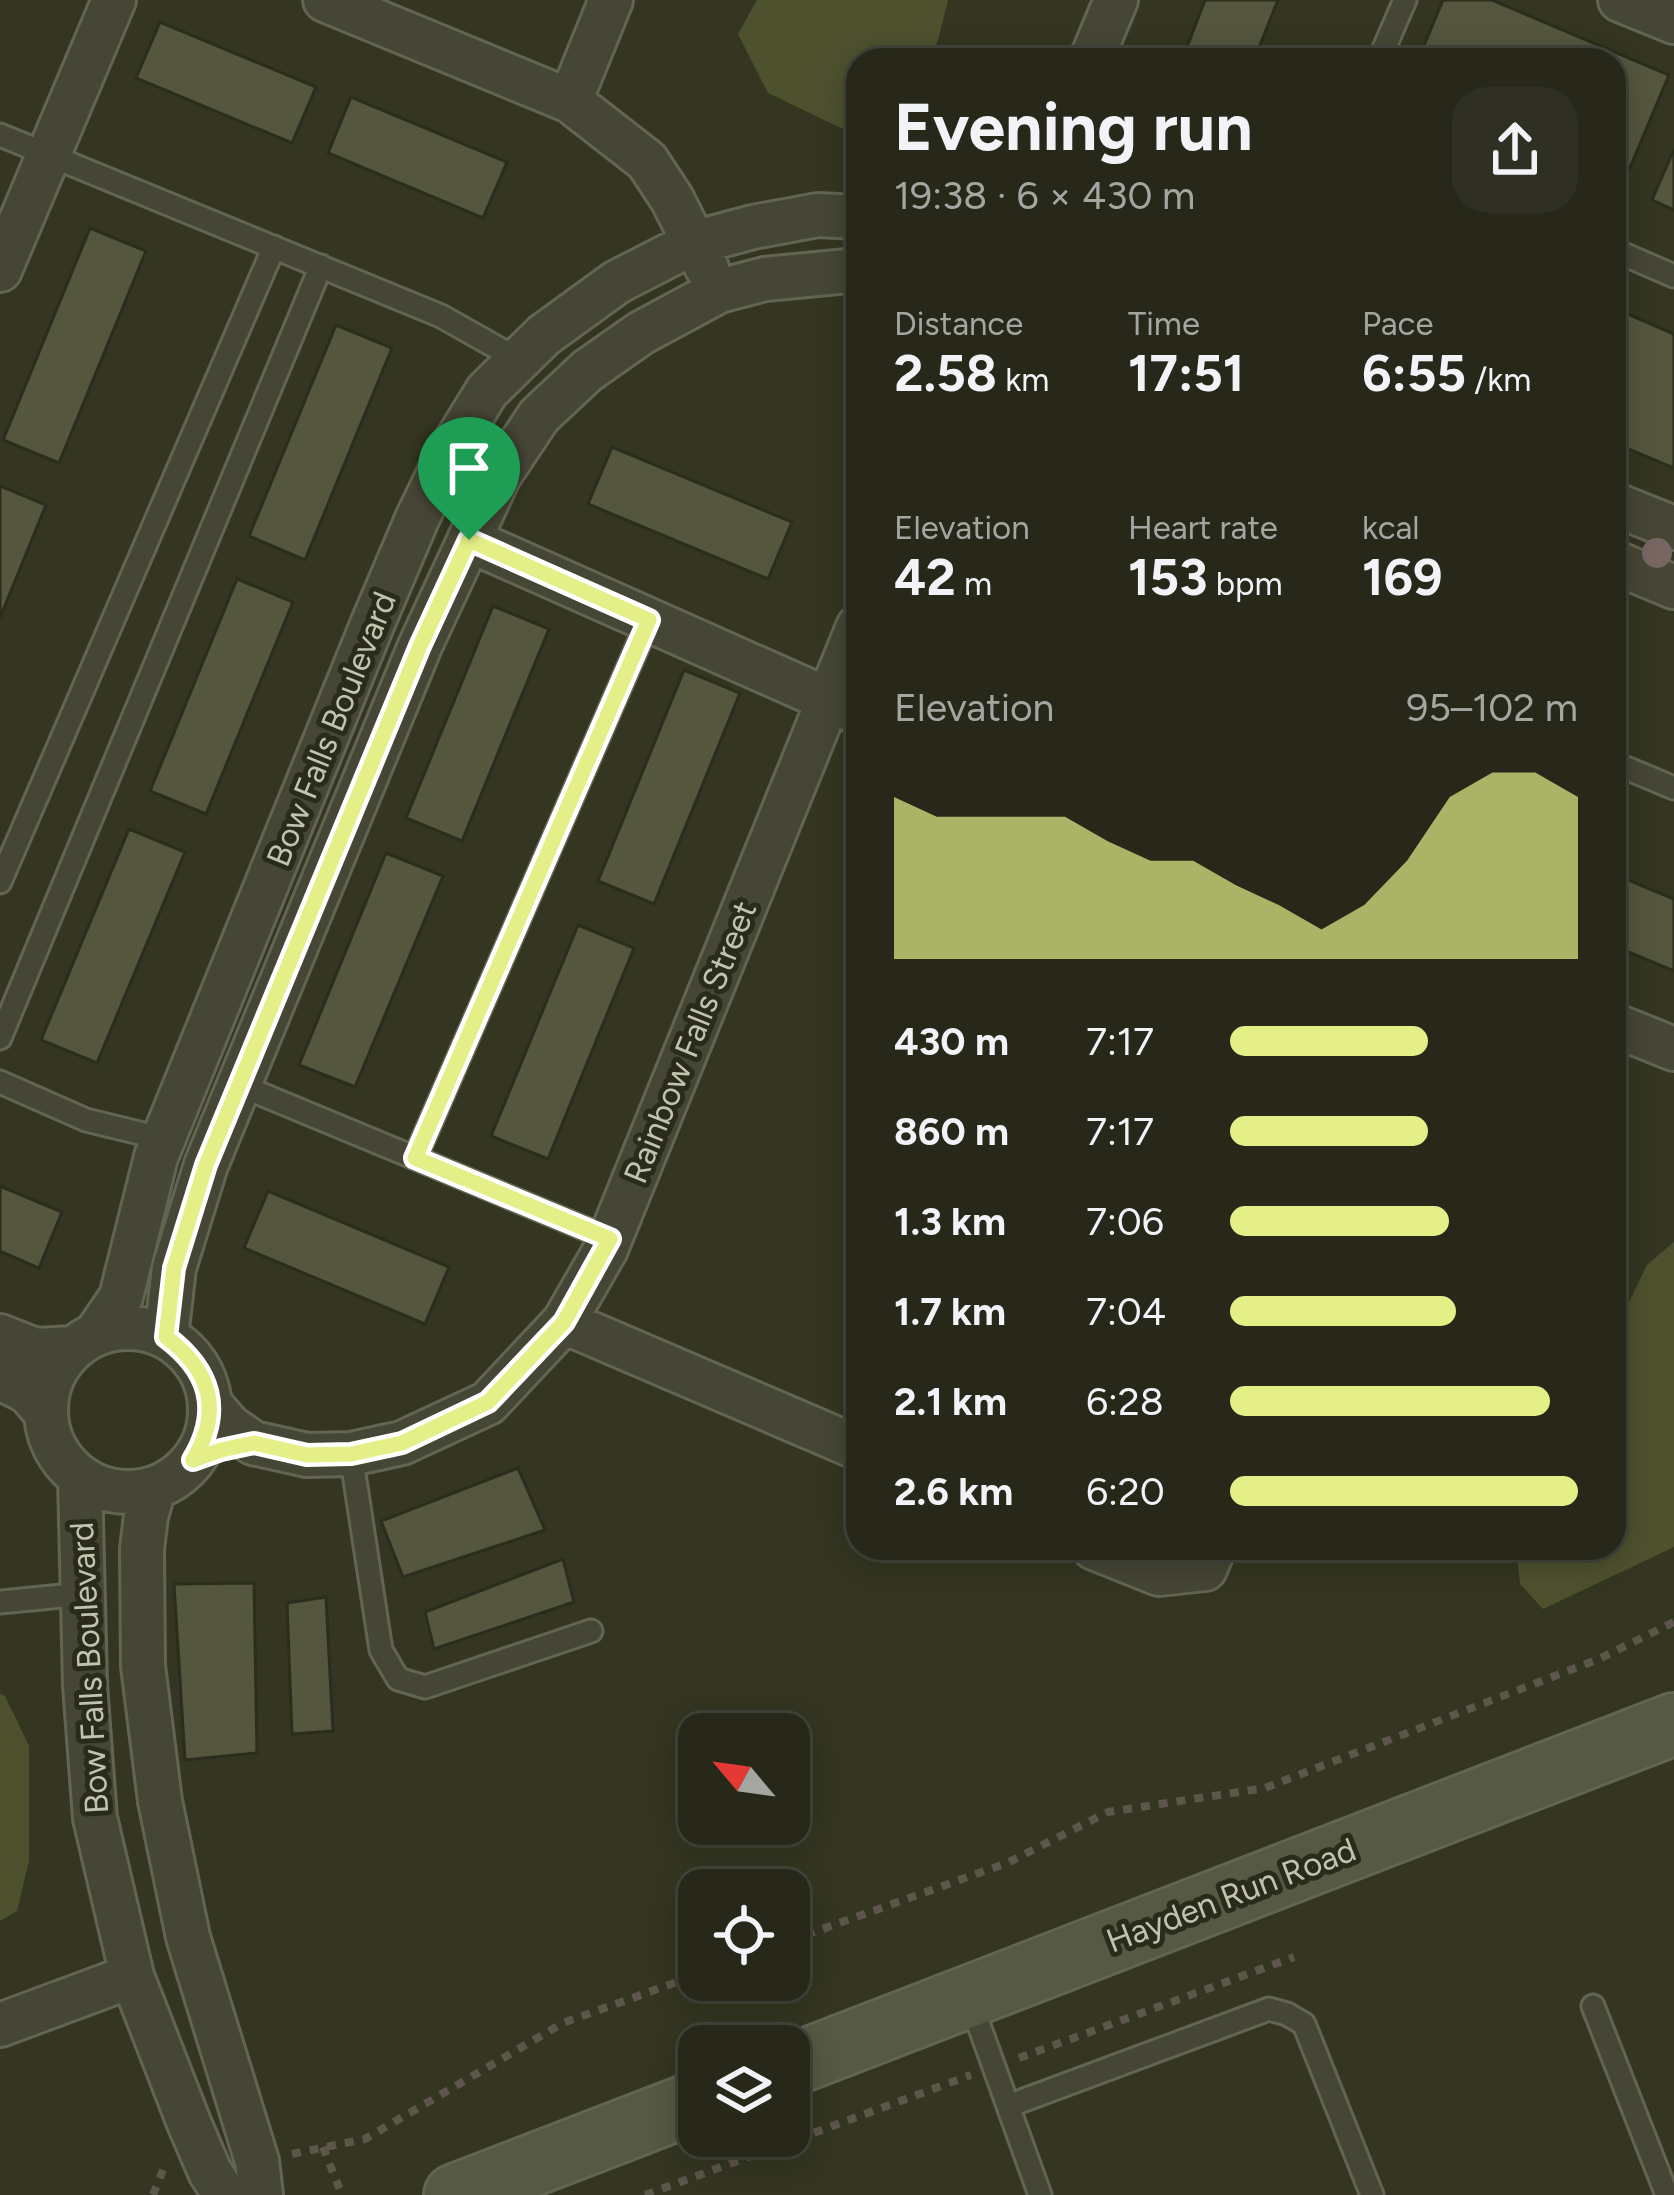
<!DOCTYPE html>
<html lang="en">
<head>
<meta charset="utf-8">
<style>
  body { margin:0; font-family:Figtree,sans-serif; background:#2f3023; color:#f1f3f6; height:100vh; display:flex; flex-direction:column; font-size:45px; white-space:nowrap }
  * { box-sizing:border-box; margin:0 }
  p { font-size:39px; color:#a4a6a2 }
  .icon { flex:none; width:66px; height:66px; fill:none; stroke:currentColor; stroke-width:2; stroke-linecap:round; stroke-linejoin:round }
  .map { position:relative; flex:1; overflow:hidden }
  .drawer { position:absolute; left:846px; top:48px; width:780px; height:1512px; display:flex; flex-direction:column; background:#27281a; border-radius:36px; box-shadow:0 6px 30px #0003,0 0 0 3px #434439 }
  .drawer>* { flex:none }
  .needle { width:78px; rotate:299deg }
  .fabs { position:absolute; left:678px; top:1713px; display:grid; gap:24px }
  .fabs a { display:grid; place-items:center; width:132px; height:132px; border-radius:24px; background:#27281a; box-shadow:0 6px 30px #0003,0 0 0 3px #434439; font-size:60px }
  .pin { position:absolute; display:grid; place-items:center; width:102px; height:102px; color:#fff; margin:-123px -51px; border-radius:50% 50% 50% 0; rotate:-45deg; box-shadow:0 0 12px #0007 }
  .pin .icon { rotate:45deg }
  .round { display:grid; place-items:center; flex:none; width:126px; height:126px; border-radius:36px; background:#2f3023 }
  .overview { display:flex; align-items:center; justify-content:space-between; height:204px; padding:0 48px }
  h1 { font-size:66px; font-weight:700; line-height:90px }
  .figures { display:grid; grid-template-columns:repeat(3,1fr); gap:18px; height:204px; padding:12px 48px }
  .figures div { display:grid; align-content:center }
  .figures b { font-size:51px; font-weight:700 }
  .figures small { font-size:33px; font-weight:400 }
  .figures p { font-size:33px }
  .chart { height:336px; padding:24px 48px }
  .chart p { display:flex; justify-content:space-between }
  .chart svg { width:100%; height:216px; margin-top:12px; fill:#e4ef88; opacity:.7 }
  ul { padding:0 48px; list-style:none; font-size:39px }
  li { display:grid; grid-template-columns:192px 144px 1fr; align-items:center; height:90px }
  li i { height:30px; border-radius:15px; background:#e4ef88 }
  .map>svg:first-child { display:block }
</style>
</head>
<body>
<div class="map">
<svg width="1674" height="2195" viewBox="0 0 1674 2195">
  <rect width="100%" height="100%" fill="#343622"/>
  <path fill="#4e512e" d="M757 0H948L938 40 929 60H858V127L845 130 768 93 738 34Z
    M1674 1242V1547L1543 1609 1520 1584 1516 1548H1614V1333L1647 1265Z
    M0 1694 5 1696 29 1746V1861L17 1911 0 1921Z"/>
  <path fill="#54563e" stroke="#2c2d1c" stroke-width="3" d="M1205 0H1278L1254 60H1182Z
    M1443 0H1492L1669 75 1621 189 1614 186V60H1418Z
    M160 22 316 87 292 143 136 78Z
    M351 97 507 162 483 218 328 153Z
    M1674 149V210L1652 200Z
    M90 228 146 251 59 463 3 440Z
    M1614 308 1674 334V468L1614 443Z
    M336 325 392 348 305 560 249 536Z
    M612 447 792 522 768 579 588 504Z
    M0 486 46 505 0 618Z
    M237 579 293 602 206 814 150 791Z
    M493 606 549 629 462 841 406 818Z
    M684 670 740 693 654 904 598 881Z
    M129 829 185 852 97 1063 41 1040Z
    M386 853 443 876 355 1087 299 1065Z
    M1614 874 1674 899V971L1614 946Z
    M578 925 634 948 548 1159 491 1136Z
    M0 1186 62 1212 39 1268 0 1251Z
    M268 1191 449 1267 425 1324 244 1248Z
    M518 1468 545 1530 403 1577 381 1521Z
    M563 1559 574 1602 434 1649 425 1612Z
    M254 1583 257 1753 185 1760 174 1584Z
    M326 1597 333 1731 292 1734 287 1603Z"/>
  <g fill="none" stroke-linecap="round" stroke-linejoin="round">
    <defs>
      <path id="service" d="M1379 60 1405 0
        M0 135 441 316 519 360
        M1614 250 1674 276
        M1614 763 1674 788
        M0 882 274 247
        M0 1038 321 266
        M0 1082 86 1120 164 1139
        M239 1085 610 1239
        M415 1158 649 620
        M351 1454 381 1650 398 1679 425 1687 591 1631
        M0 1602 82 1594
        M971 2003 1040 2195
        M1593 2006 1667 2195
        M1008 2106 1269 2009 1287 2014 1304 2024 1372 2195"/>
      <path id="minor" d="M325 0 570 101 647 161 672 199 707 268
        M1620 0 1674 22
        M1091 60 1116 0
        M570 101 611 0
        M0 270 114 0
        M1614 504 1674 528
        M469 540 858 713
        M1614 562 1674 587
        M1614 1025 1674 1049
        M564 1322 858 1448
        M46 1410a82 82 0 1 1 164 0a82 82 0 1 1-164 0Z
        M95 1335 121 1297 156 1157 372 625 417 519 449 453 487 391 544 335 617 282 693 243 753 227 818 215 858 217
        M0 1336 36 1350 74 1348
        M166 1337 174 1268 206 1165 420 646 499 476 539 416 587 371 641 333 719 291 765 279 858 270
        M0 1378 28 1392 45 1412
        M210 1404 229 1426 253 1443 307 1455 351 1454 402 1443 488 1403 564 1322 606 1249 858 627
        M80 1478 85 1685 95 1818 132 1976 189 2123 210 2172 225 2195
        M154 1489 146 1516 142 1549 143 1666 160 1801 188 1937 257 2161 261 2195
        M1094 1548 1159 1574 1205 1569 1214 1548
        M0 2025 132 1976"/>
      <path id="secondary" d="M789 2066 1674 1724
        M455 2195 699 2101"/>
    </defs>
    <use href="#service" stroke="#636452" stroke-width="27"/>
    <use href="#minor" stroke="#636452" stroke-width="48"/>
    <use href="#secondary" stroke="#636452" stroke-width="66"/>
    <path stroke="#5d564a" stroke-width="8" stroke-dasharray="9 9" stroke-linecap="butt" d="M789 1941 1007 1863 1108 1812 1265 1788 1601 1658 1674 1622
      M1019 2058 1294 1957
      M323 2147 342 2195
      M292 2154 365 2139 563 2023 699 1974
      M153 2195 165 2165
      M645 2195 971 2075"/>
    <use href="#service" stroke="#454635" stroke-width="21"/>
    <use href="#minor" stroke="#454635" stroke-width="42"/>
    <use href="#secondary" stroke="#565943" stroke-width="60"/>
  </g>
  <circle fill="#776662" cx="1657" cy="553" r="15"/>
  <g fill="none" stroke-linecap="round" stroke-linejoin="round">
    <defs>
      <path id="route" d="M469 540 649 620 415 1158 610 1239 564 1322 488 1402 402 1443 351 1454 307 1455 254 1443 221 1450 193 1460C223 1410 210 1370 166 1337L174 1268 206 1165 420 646Z"/>
    </defs>
    <use href="#route" stroke="#fff" stroke-width="24"/>
    <use href="#route" stroke="#e4ef88" stroke-width="15"/>
  </g>
  <g text-anchor="middle" dominant-baseline="central" stroke-width="10" stroke-linejoin="round" paint-order="stroke">
    <g font-size="33" fill="#c1c3af" stroke="#2a2b1a">
      <text transform="translate(331 729) rotate(-68)">Bow Falls Boulevard</text>
      <text transform="translate(690 1042) rotate(-68)">Rainbow Falls Street</text>
      <text transform="translate(89 1668) rotate(-93)">Bow Falls Boulevard</text>
      <text transform="translate(1231 1895) rotate(-21)">Hayden Run Road</text>
    </g>
  </g>
</svg>
<div class="fabs">
<a><svg class="needle" viewBox="-14 -14 28 28"><path d="M0-13l5 13h-10z" fill="#e53935"/><path d="M0 13l5-13h-10z" fill="#a4a6a2"/></svg></a>
<a><svg class="icon" aria-label="locate" viewBox="0 0 24 24"><circle cx="12" cy="12" r="6"/><path d="M12 2v4M12 18v4M2 12h4M18 12h4"/></svg></a>
<a><svg class="icon" aria-label="layers" viewBox="0 0 24 24"><path d="M12 4l9 5-9 5-9-5zM3 14l9 5 9-5"/></svg></a>
</div>
<div class="pin" style="left:469px;top:540px;background:#1e9e55"><svg class="icon" aria-label="arrive" viewBox="0 0 24 24"><path d="M6 21V4h12l-3 4 3 4H6"/></svg></div>
<section class="drawer">
<div class="overview"><div><h1>Evening run</h1><p>19:38 · 6 × 430 m</p></div><a class="round"><svg class="icon" aria-label="share" viewBox="0 0 24 24"><path d="M12 15V3M7 8l5-5 5 5M5 13v7h14v-7"/></svg></a></div>
<div class="figures">
<div><p>Distance</p><b>2.58<small> km</small></b></div>
<div><p>Time</p><b>17:51</b></div>
<div><p>Pace</p><b>6:55<small> /km</small></b></div>
</div>
<div class="figures">
<div><p>Elevation</p><b>42<small> m</small></b></div>
<div><p>Heart rate</p><b>153<small> bpm</small></b></div>
<div><p>kcal</p><b>169</b></div>
</div>
<div class="chart"><p><span>Elevation</span>95–102 m</p>
<svg viewBox="0 0 160 44" preserveAspectRatio="none"><path d="M0 44V11L10 15L20 15L30 15L40 15L50 20L60 24L70 24L80 29L90 33L100 38L110 33L120 24L130 11L140 6L150 6L160 11V44z"/></svg>
</div>
<ul>
<li><b>430 m</b>7:17<i style="width:57%"></i></li>
<li><b>860 m</b>7:17<i style="width:57%"></i></li>
<li><b>1.3 km</b>7:06<i style="width:63%"></i></li>
<li><b>1.7 km</b>7:04<i style="width:65%"></i></li>
<li><b>2.1 km</b>6:28<i style="width:92%"></i></li>
<li><b>2.6 km</b>6:20<i style="width:100%"></i></li>
</ul>
</section>
</div>
</body>
</html>
